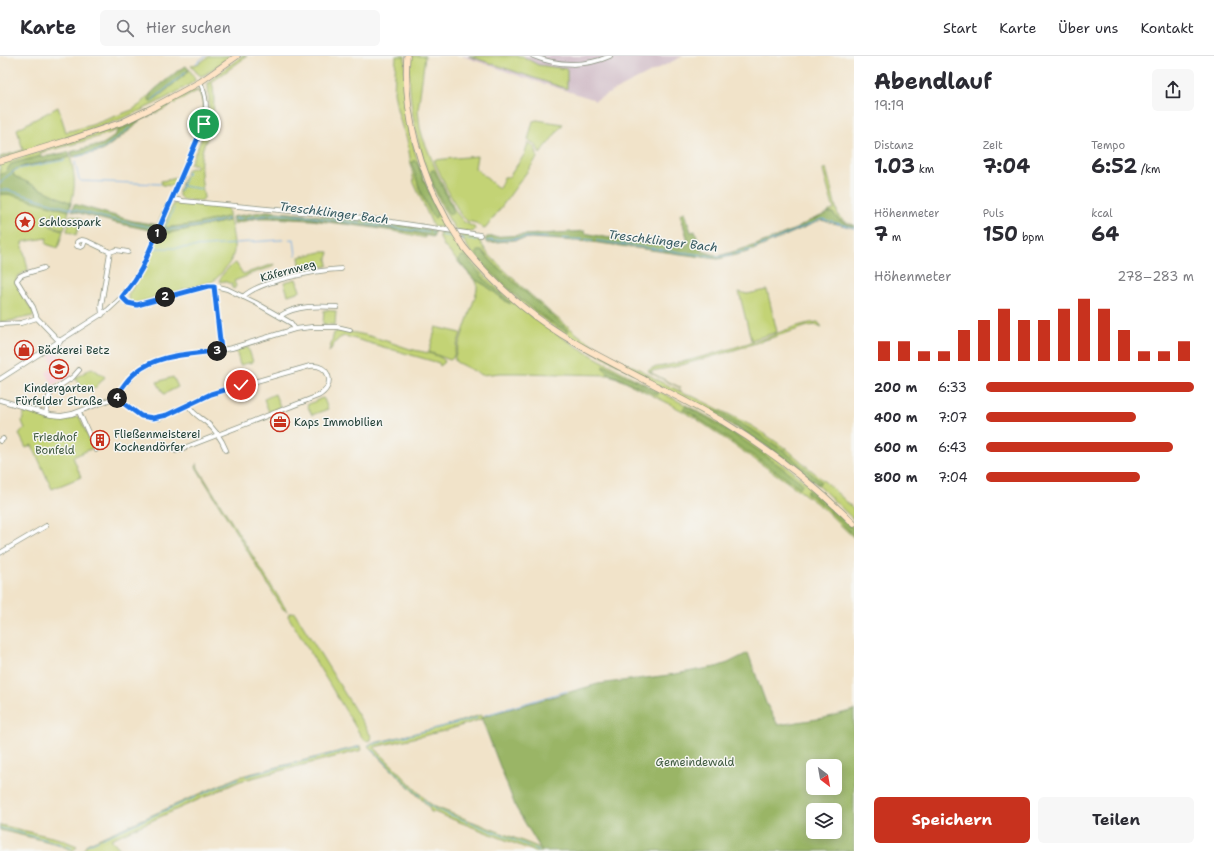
<!DOCTYPE html>
<html lang="de">
<head>
<meta charset="utf-8">
<style>
  body { margin:0; font-family:"Shantell Sans",sans-serif; background:#f7f7f7; color:#2b2b33; height:100vh; display:flex; flex-direction:column; font-size:15px; white-space:nowrap }
  * { box-sizing:border-box; margin:0 }
  p { font-size:13px; color:#7c7c81 }
  .icon { flex:none; width:22px; height:22px; fill:none; stroke:currentColor; stroke-width:2; stroke-linecap:round; stroke-linejoin:round }
  .map { position:relative; flex:1; overflow:hidden }
  .details { display:flex; flex-direction:column; background:#fff; width:360px }
  .details>* { flex:none }
  .needle { width:26px; rotate:149deg }
  .buttons { position:absolute; left:806px; top:703px; display:grid; gap:8px }
  .buttons a { display:grid; place-items:center; width:36px; height:36px; border-radius:6px; background:#fff; box-shadow:0 2px 10px #0003; font-size:20px }
  .pin { position:absolute; display:grid; place-items:center; width:34px; height:34px; color:#fff; margin:-17px; border:2px solid #fff; border-radius:50%; box-shadow:0 1px 4px #0007 }
  .km { position:absolute; width:20px; height:20px; margin:-10px; border-radius:50%; background:#222; color:#fff; font-size:11px; line-height:20px; text-align:center }
  .round { display:grid; place-items:center; flex:none; width:42px; height:42px; border-radius:6px; background:#f7f7f7 }
  .summary { display:flex; align-items:center; justify-content:space-between; height:68px; padding:0 20px }
  h1 { font-size:22px; font-weight:700; line-height:30px }
  .metrics { display:grid; grid-template-columns:repeat(3,1fr); gap:6px; height:68px; padding:4px 20px }
  .metrics div { display:grid; align-content:center }
  .metrics b { font-size:20px; font-weight:700 }
  .metrics small { font-size:11px; font-weight:400 }
  .metrics p { font-size:11px }
  .chart { height:112px; padding:8px 20px }
  .chart p { display:flex; justify-content:space-between }
  .chart svg { width:100%; height:72px; margin-top:4px; stroke:#c8321e; stroke-width:6 }
  .primary-button { display:flex; gap:8px; margin-top:auto; padding:8px 20px }
  .primary-button a { flex:1; height:46px; border-radius:6px; background:#c8321e; color:#fff; font-size:16px; font-weight:700; line-height:46px; text-align:center }
  .primary-button a+a { background:#f7f7f7; color:#2b2b33 }
  ul { padding:0 20px; list-style:none; font-size:13px }
  li { display:grid; grid-template-columns:64px 48px 1fr; align-items:center; height:30px }
  li i { height:10px; border-radius:5px; background:#c8321e }
  header { display:flex; align-items:center; gap:24px; box-sizing:border-box; height:56px; padding:0 20px; background:#fff; border-bottom:1px solid #e1e1e2 }
  header strong { font-size:19px }
  nav { display:flex; gap:22px; margin-inline-start:auto; font-size:14px }
  .search { width:280px; height:36px; background:#f7f7f7; display:flex; align-items:center; gap:10px; box-sizing:border-box; padding:0 14px; border-radius:6px; color:#7c7c81; font-size:15px }
  main { display:flex; flex:1; min-height:0 }
  .map>svg:first-child { display:block }
</style>
</head>
<body>
<header>
<strong>Karte</strong>
<div class="search"><svg class="icon" aria-label="search" viewBox="0 0 24 24"><circle cx="10" cy="10" r="6"/><path d="M15 15l6 6"/></svg>Hier suchen</div>
<nav><a>Start</a><a>Karte</a><a>Über uns</a><a>Kontakt</a></nav>
</header>
<main>
<div class="map">
<svg width="854" height="795" viewBox="0 0 854 795">
  <rect width="100%" height="100%" fill="#f6f6f2"/>
  <filter id="ink" filterUnits="userSpaceOnUse"><feTurbulence type="fractalNoise" baseFrequency=".025" numOctaves="2"/><feDisplacementMap in="SourceGraphic" scale="8" xChannelSelector="R" yChannelSelector="G"/><feConvolveMatrix kernelMatrix="1 2 1 2 8 2 1 2 1" color-interpolation-filters="sRGB"/></filter>
  <filter id="wash" filterUnits="userSpaceOnUse"><feTurbulence type="fractalNoise" baseFrequency=".012" numOctaves="4" result="noise"/><feDisplacementMap in="SourceGraphic" scale="16" xChannelSelector="R" yChannelSelector="G"/><feGaussianBlur stdDeviation="0.9" result="paint"/><feColorMatrix in="noise" values="0 0 0 0 0 0 0 0 0 0 0 0 0 0 0 0 0 1.4 0 .05"/><feComposite in="paint" operator="in"/></filter>
  <g filter="url(#wash)">
    <rect width="100%" height="100%" fill="#f1e3c9"/>
    <path fill="#f6cfd5" d="M55 292 72 320 62 326 59 325 53 329 46 317 54 309 47 297Z"/>
    <path fill="#d1bdc8" d="M462 0H683L594 45 593 43 525 22Z"/>
    <path fill="#c3d375" stroke="#718854" fill-rule="evenodd" d="M209 0H231L206 18 201 20 196 16 191 9C199 9 204 4 209 0Z
      M242 0H247L212 26C216 42 213 62 209 78 207 84 203 89 202 96 199 111 202 127 204 142L202 145 183 144 179 140V134L188 113 193 112 197 110 195 108H190C200 88 210 66 209 42 209 37 208 32 208 27L214 21Z
      M396 0H405V31L410 75 415 96 426 128 447 172 433 170 414 127 407 83 402 71 397 53 394 36ZM414 105 417 107 425 128 435 162 432 160 419 133Z
      M410 0H425L418 54 420 72 423 82 436 114 455 155 464 166 474 171 475 173 473 176 456 174C425 130 405 53 410 0Z
      M469 0H522L538 9 567 13V33Z
      M189 13 194 21 195 25C183 33 170 40 158 46 108 72 54 86 0 103V101L23 94 17 73 58 51 66 76 92 69 132 54 141 48 151 37 149 44 189 15Z
      M193 34 199 35C208 44 204 57 202 68L157 176 155 175 174 130 162 129 161 125 177 122C185 107 215 47 197 35 172 49 146 63 120 73 94 83 67 90 40 97L41 100 11 108 6 116 0 119V108L120 70 165 50Z
      M537 64 563 68 540 98 536 89 528 84 533 65Z
      M528 87C535 89 537 95 537 102L486 172 484 173 476 167 467 165 460 158 446 131 434 104 477 100 475 112 499 133 504 121H509L524 99Z
      M70 101C75 117 76 131 71 147L14 120 13 114 18 112Z
      M826 112 838 159C842 165 848 167 854 169V170C845 167 838 165 833 157H828L829 155 834 154 823 115V113Z
      M0 138C20 136 49 150 69 155L64 174 51 169 54 155 50 170 63 175 58 192 46 188 47 182 22 186 28 214 17 221 16 227 34 258 33 260 9 265 0 266Z
      M176 147 228 151C229 159 230 166 232 173 235 193 237 199 223 215 220 219 216 223 212 226L140 246 134 247 130 246 128 239 144 213 170 154 173 149ZM229 165 169 177 165 176 171 171Z
      M71 159 81 162 76 179 67 175Z
      M267 160 313 163 412 176 425 180V182L404 177 368 171 311 164 269 162H258L233 168V166L257 161Z
      M442 175 449 176 459 192 461 191C527 279 630 317 723 369 746 382 769 397 790 413 812 431 833 451 854 471V482L823 452 803 437 695 362 668 347 615 321 608 319 520 317H500L482 319 458 307 455 305V300L475 241 477 233V227L444 190 439 180 440 176ZM465 200 487 226 504 240 508 247 485 229 474 223Z
      M459 178 477 181 488 198 521 230 551 257 581 281 613 301 637 312 659 325 680 335 684 338 690 339 752 370 772 383 789 395 832 432 854 453V464L818 429 766 390 742 375 597 297 552 270 525 250 488 216 468 192V191ZM482 195 495 209 569 275 548 265 518 241 495 220Z
      M321 196H329L328 200 327 201 328 210 301 215 299 201Z
      M236 207 243 218 274 208 272 211 247 219V220L234 225 236 230 234 233 232 232V228L223 225 220 226 219 225C222 218 229 210 236 207Z
      M296 223 300 235 288 239 284 226Z
      M767 234 777 276 751 284 739 236 747 238Z
      M324 254 336 255 335 269 323 268Z
      M818 266 822 271 817 269 808 270 725 297 674 311 651 315V317L681 332 668 326 648 315 649 314 652 312C690 306 729 293 765 282 782 276 800 267 818 266Z
      M436 271 461 277 453 302 450 304 429 296Z
      M338 275C363 276 386 285 410 293 421 296 437 297 445 305L444 307 440 310 439 307 345 280C336 282 334 289 329 296L334 277Z
      M248 291 253 306 240 309 236 294Z
      M92 312 105 321 96 331 86 335 82 332 75 322Z
      M173 321 178 331 164 338 157 326Z
      M275 338 280 351 269 356 264 343Z
      M322 342 324 343 328 353 312 359 307 349Z
      M25 355 45 361 46 365 65 364 79 360 93 392 73 401 81 421 52 433 32 389 26 392 19 378 21 375 25 373 22 365Z
      M197 407 198 412 287 555 283 553 196 411Z
      M293 556 295 557 371 680 370 684C365 686 364 684 361 680L288 560 289 557Z
      M481 659 482 663 444 675 374 691 428 746 435 751 540 792 542 795H534L434 756H431L428 750 368 690 370 688 445 670Z
      M361 690 362 694 240 725 111 783 122 795H83L87 788 238 721Z
      M0 769 60 783 77 790 73 795 58 788 0 774Z"/>
    <path fill="#9ab566" stroke="#5c794d" fill-rule="evenodd" d="M186 10 189 13 187 17 158 41 151 45 149 44 151 37 154 34 180 13Z
      M139 65 134 71 102 95 72 101 71 96 93 90H97L103 88 111 83 120 73Z
      M69 96 70 101 24 110 13 115 14 120 71 147 69 155 8 138H0V119L6 116 11 108 41 100 43 101Z
      M414 104 417 107 438 158 437 160 435 162 432 160C424 143 416 126 412 107Z
      M432 114H434L453 153V157L450 158 447 156 434 130 430 117Z
      M74 148 133 165 158 169 155 175 116 167 72 155Z
      M267 155 378 165 433 174 435 176 433 181 412 176 313 163 267 160 257 161 233 166 232 161Z
      M685 156 691 176 695 175 702 195 719 200 756 189 798 172 809 165 828 157H833C838 165 845 167 854 170V172L821 164 753 194 744 197 718 203 592 186 531 182 488 187 486 186 485 183 487 181 542 178 585 175V177L604 181 679 191 689 188 680 158Z
      M226 161 229 165 168 177 165 176V172L191 169Z
      M477 195H482L495 209 569 275 567 276C534 257 506 231 478 203L476 196Z
      M462 200H465L487 226 504 240 511 247 510 248 485 229 474 223 460 207 459 203Z
      M603 310H606L646 330 657 336 659 338 657 339 608 317 603 312Z
      M685 350C726 371 765 398 801 426L802 430 800 432 692 358 683 353Z
      M711 354 718 355 754 375 783 394 821 426 819 428 816 427 786 403Z
      M810 434 819 441 850 470 854 474V480L824 450 807 437V435Z
      M748 597 766 647 778 669 824 662 854 654V795H542L516 752 481 661 598 628 669 619 716 611 728 607ZM813 710H835V732H813ZM813 754H835V776H813Z"/>
    <g fill="none" stroke-linecap="round" stroke-linejoin="round">
      <path stroke="#76aee5" stroke-width="1" d="M196 7 206 0
        M151 47 155 42 186 16
        M76 101 101 94 131 71
        M75 106 79 123 81 125 160 128
        M0 128 6 121 17 113 65 104
        M182 130 202 133
        M0 134H8L60 150 106 162 155 172
        M180 135 188 116
        M233 163 277 158 305 160 433 177
        M162 173C185 174 206 169 228 163
        M164 173 174 152
        M441 179 455 181
        M460 182 477 184
        M486 185 532 181 592 184 648 192 719 201 750 194 822 163 854 172
        M236 187 294 183 296 199
        M154 192H179L235 188
        M485 659 567 635
        M369 689 477 662
        M373 694 429 749 435 753 539 794
        M246 720 359 691
        M0 772 48 784 72 792
        M87 789 239 722"/>
    </g>
  </g>
  <g filter="url(#ink)">
    <g fill="none" stroke-linecap="round" stroke-linejoin="round">
      <defs>
        <path id="street" d="M533 0C557 10 586 11 610 0
          M173 143 183 145 365 162 480 179
          M85 185 83 190 81 191 77 190V186C80 183 83 184 87 185L110 196
          M44 212 24 218 20 220 17 224V225L33 251 37 262 60 286
          M214 230 221 294
          M122 241 128 247 137 249 208 230 219 231 227 233 256 247 291 267 295 273
          M243 241C258 225 318 214 341 213
          M102 259 101 250 110 196 116 194 128 196
          M280 260C296 249 319 250 337 251
          M0 268 21 267 37 262
          M0 323 108 254 122 241 135 224 142 212 204 68C207 52 207 41 200 26
          M115 341 141 360 153 362H160L211 338 310 310C329 307 337 330 318 340L176 395
          M0 344 51 359 61 360 72 358 104 346 115 341 134 318 142 312 159 304 176 299 210 296 232 292 295 273 312 271H337L350 274
          M188 348C193 358 197 359 206 366 216 374 221 382 226 394
          M79 356 96 394
          M46 358 48 343 52 335 73 321 79 314
          M0 385 3 383
          M0 497 46 470"/>
        <path id="secondary" d="M407 0C403 58 420 116 448 166
          M0 105 66 85 123 66 152 52 200 26 237 0
          M463 190C481 212 500 232 522 250 559 281 604 303 647 325 672 338 697 351 722 365 770 394 814 428 854 468"/>
      </defs>
      <use href="#street" stroke="#88907e" stroke-width="5.5"/>
      <use href="#secondary" stroke="#88907e" stroke-width="7"/>
      <use href="#street" stroke="#fff" stroke-width="4"/>
      <use href="#secondary" stroke="#ffe4c6" stroke-width="5.5"/>
      <defs>
        <path id="secondary-bridge" d="M448 166 463 190"/>
      </defs>
      <use href="#secondary-bridge" stroke="#88907e" stroke-width="7" stroke-linecap="butt"/>
      <use href="#secondary-bridge" stroke="#ffe4c6" stroke-width="5.5"/>
    </g>
  </g>
  <g fill="none" stroke-linecap="round" stroke-linejoin="round" filter="url(#ink)">
    <defs>
      <path id="route" d="M204 68 142 212 135 224 122 241 128 247 137 249 208 230H214L221 294C192 299 159 297 135 317 127 323 122 333 115 341L141 360 153 362 167 359 211 338 241 329"/>
    </defs>
    <use href="#route" stroke="#fff" stroke-width="8"/>
    <use href="#route" stroke="#1a73e8" stroke-width="5"/>
  </g>
  <defs>
    <symbol id="sight-ring" viewBox="-11 -11 22 22"><circle r="9.5" fill="#f6f6f2" stroke="#c8321e" stroke-width="1.5"/><path d="M0-6L1.8-2.2L6-1.7L2.9 1.2L3.7 5.4L0 3.3L-3.7 5.4L-2.9 1.2L-6-1.7L-1.8-2.2Z" fill="#c8321e"/></symbol>
    <symbol id="shop-ring" viewBox="-11 -11 22 22"><circle r="9.5" fill="#f6f6f2" stroke="#c8321e" stroke-width="1.5"/><path d="M-5-2.5h2.3a2.7 3.5 0 0 1 5.4 0H5L5.5 6h-11ZM-1.5-2.5h3a1.5 2.3 0 0 0-3 0Z" fill="#c8321e"/></symbol>
    <symbol id="school-ring" viewBox="-11 -11 22 22"><circle r="9.5" fill="#f6f6f2" stroke="#c8321e" stroke-width="1.5"/><path d="M0-5L7-2L0 1L-7-2ZM-4 1L0 2.5L4 1V4Q0 6-4 4Z" fill="#c8321e"/></symbol>
    <symbol id="office-ring" viewBox="-11 -11 22 22"><circle r="9.5" fill="#f6f6f2" stroke="#c8321e" stroke-width="1.5"/><path d="M-6-3h4V-5.5h4V-3h4V5H-6ZM-1-4.5V-3h2v-1.5ZM-6 0V1H6V0Z" fill="#c8321e"/></symbol>
    <symbol id="building-ring" viewBox="-11 -11 22 22"><circle r="9.5" fill="#f6f6f2" stroke="#c8321e" stroke-width="1.5"/><path d="M-4-6H4V6H1V3H-1V6H-4ZM-2.5-4.3h1.7v1.8h-1.7ZM.8-4.3h1.7v1.8H.8ZM-2.5-1h1.7V.8h-1.7ZM.8-1h1.7V.8H.8Z" fill="#c8321e"/></symbol>
  </defs>
  <g fill-rule="evenodd">
    <use href="#sight-ring" x="14" y="155" width="22" height="22"/>
    <use href="#shop-ring" x="13" y="283" width="22" height="22"/>
    <use href="#school-ring" x="48" y="302" width="22" height="22"/>
    <use href="#office-ring" x="269" y="355" width="22" height="22"/>
    <use href="#building-ring" x="89" y="373" width="22" height="22"/>
  </g>
  <g text-anchor="middle" dominant-baseline="central" stroke-width="3" stroke-linejoin="round" paint-order="stroke">
    <g font-size="11" fill="#1f3d34" stroke="#f6f6f2" text-anchor="start">
      <text x="39" y="166">Schlosspark</text>
      <text x="38" y="294">Bäckerei Betz</text>
      <text x="59" y="332" text-anchor="middle">Kindergarten<tspan x="59" dy="13">Fürfelder Straße</tspan></text>
      <text x="294" y="366">Kaps Immobilien</text>
      <text x="114" y="378">Fließenmeisterei<tspan x="114" dy="13">Kochendörfer</tspan></text>
    </g>
    <g font-size="11" fill="#1f3d34" stroke="#f6f6f2">
      <text transform="translate(288 215) rotate(-15)">Käfernweg</text>
    </g>
    <g font-size="11" fill="#405b41" stroke="#f6f6f2">
      <text x="55" y="381">Friedhof<tspan x="55" dy="13">Bonfeld</tspan></text>
      <text x="695" y="706">Gemeindewald</text>
    </g>
    <g font-size="12" font-style="italic" fill="#355960" stroke="#f6f6f2">
      <text transform="translate(334 157) rotate(7)">Treschklinger Bach</text>
      <text transform="translate(663 185) rotate(7)">Treschklinger Bach</text>
    </g>
  </g>
</svg>
<div class="buttons">
<a><svg class="needle" viewBox="-14 -14 28 28"><path d="M0-13l5 13h-10z" fill="#e53935"/><path d="M0 13l5-13h-10z" fill="#7c7c81"/></svg></a>
<a><svg class="icon" aria-label="layers" viewBox="0 0 24 24"><path d="M12 4l9 5-9 5-9-5zM3 14l9 5 9-5"/></svg></a>
</div>
<div class="pin" style="left:204px;top:68px;background:#1e9e55"><svg class="icon" aria-label="arrive" viewBox="0 0 24 24"><path d="M6 21V4h12l-3 4 3 4H6"/></svg></div>
<div class="pin" style="left:241px;top:329px;background:#d93025"><svg class="icon" aria-label="check" viewBox="0 0 24 24"><path d="M5 12l5 5 9-10"/></svg></div>
<b class="km" style="left:157px;top:178px">1</b>
<b class="km" style="left:165px;top:241px">2</b>
<b class="km" style="left:217px;top:295px">3</b>
<b class="km" style="left:117px;top:342px">4</b>
</div>
<section class="details">
<div class="summary"><div><h1>Abendlauf</h1><p>19:19</p></div><a class="round"><svg class="icon" aria-label="share" viewBox="0 0 24 24"><path d="M12 15V3M7 8l5-5 5 5M5 13v7h14v-7"/></svg></a></div>
<div class="metrics">
<div><p>Distanz</p><b>1.03<small> km</small></b></div>
<div><p>Zeit</p><b>7:04</b></div>
<div><p>Tempo</p><b>6:52<small> /km</small></b></div>
</div>
<div class="metrics">
<div><p>Höhenmeter</p><b>7<small> m</small></b></div>
<div><p>Puls</p><b>150<small> bpm</small></b></div>
<div><p>kcal</p><b>64</b></div>
</div>
<div class="chart"><p><span>Höhenmeter</span>278–283 m</p>
<svg viewBox="0 0 160 44" preserveAspectRatio="none"><path d="M5 44V32M15 44V32M25 44V38M35 44V38M45 44V25M55 44V19M65 44V12M75 44V19M85 44V19M95 44V12M105 44V6M115 44V12M125 44V25M135 44V38M145 44V38M155 44V32"/></svg>
</div>
<ul>
<li><b>200 m</b>6:33<i style="width:100%"></i></li>
<li><b>400 m</b>7:07<i style="width:72%"></i></li>
<li><b>600 m</b>6:43<i style="width:90%"></i></li>
<li><b>800 m</b>7:04<i style="width:74%"></i></li>
</ul>
<div class="primary-button"><a>Speichern</a><a>Teilen</a></div>
</section>
</main>
</body>
</html>
